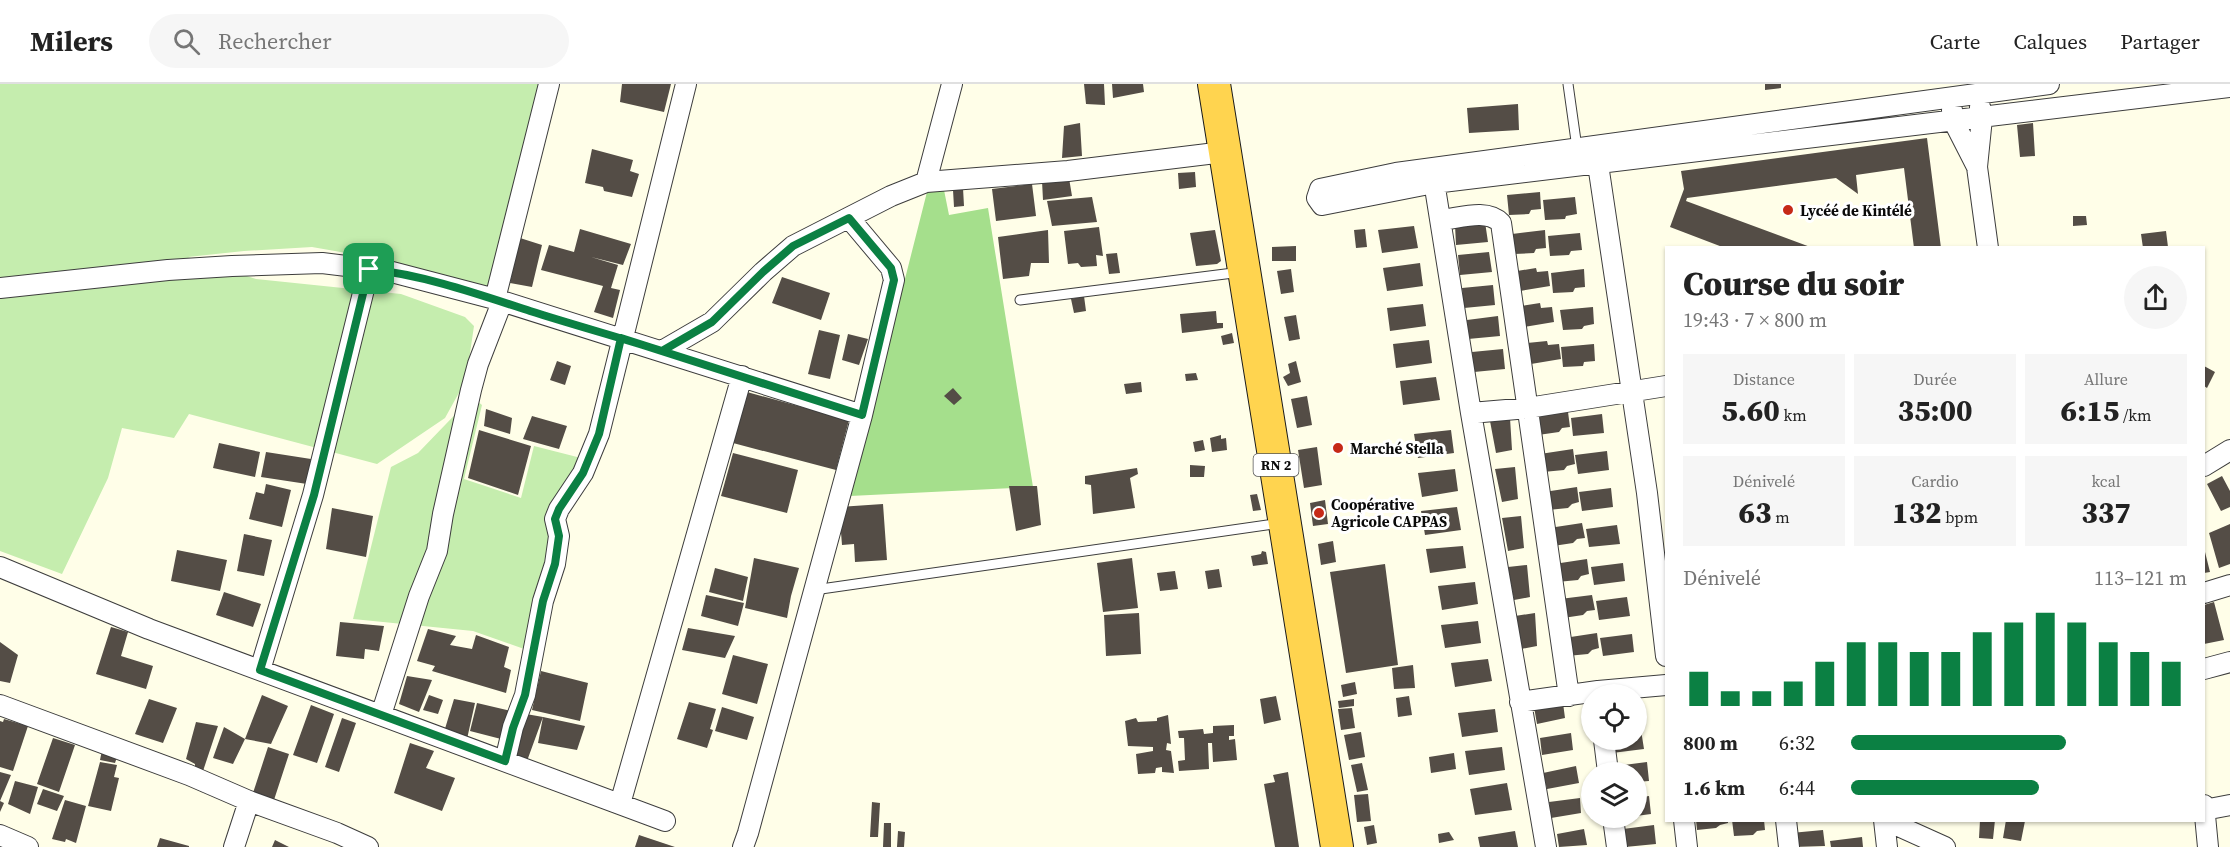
<!DOCTYPE html>
<html lang="fr">
<head>
<meta charset="utf-8">
<style>
  body { margin:0; font-family:"Source Serif 4",serif; background:#f6f6f6; color:#222; height:100vh; display:flex; flex-direction:column; font-size:22px; white-space:nowrap }
  * { box-sizing:border-box; margin:0 }
  p { font-size:20px; color:#767676 }
  .icon { flex:none; width:33px; height:33px; fill:none; stroke:currentColor; stroke-width:2; stroke-linecap:round; stroke-linejoin:round }
  .map { position:relative; flex:1; overflow:hidden }
  .drawer { position:absolute; left:1665px; top:162px; width:540px; height:576px; display:flex; flex-direction:column; background:#fff; border-radius:0px; box-shadow:0 2px 4px #0004 }
  .drawer>* { flex:none }
  .fabs { position:absolute; left:1581px; top:600px; display:grid; gap:12px }
  .fabs a { display:grid; place-items:center; width:66px; height:66px; border-radius:50%; background:#fff; box-shadow:0 2px 4px #0004; font-size:30px }
  .pin { position:absolute; display:grid; place-items:center; width:51px; height:51px; color:#fff; margin:-26px; border-radius:12px; box-shadow:0 3px 9px #0006 }
  .round { display:grid; place-items:center; flex:none; width:63px; height:63px; border-radius:32px; background:#f6f6f6 }
  .head { display:flex; align-items:center; justify-content:space-between; height:102px; padding:0 18px }
  h1 { font-size:33px; font-weight:800; line-height:45px }
  .figures { display:grid; grid-template-columns:repeat(3,1fr); gap:9px; height:102px; padding:6px 18px }
  .figures div { display:grid; align-content:center; border-radius:0px; background:#f6f6f6; text-align:center }
  .figures b { font-size:30px; font-weight:800 }
  .figures small { font-size:16px; font-weight:400 }
  .figures p { font-size:16px }
  .chart { height:168px; padding:12px 18px }
  .chart p { display:flex; justify-content:space-between }
  .chart svg { width:100%; height:108px; margin-top:6px; stroke:#0b8043; stroke-width:6 }
  ul { padding:0 18px; list-style:none; font-size:20px }
  li { display:grid; grid-template-columns:96px 72px 1fr; align-items:center; height:45px }
  li i { height:15px; border-radius:8px; background:#0b8043 }
  header { display:flex; align-items:center; gap:36px; box-sizing:border-box; height:84px; padding:0 30px; background:#fff; border-bottom:2px solid #e0e0e0 }
  header strong { font-size:28px }
  nav { display:flex; gap:33px; margin-inline-start:auto; font-size:21px }
  .search { width:420px; height:54px; background:#f6f6f6; display:flex; align-items:center; gap:15px; box-sizing:border-box; padding:0 21px; border-radius:33px; color:#767676; font-size:22px }
  .map>svg:first-child { display:block }
</style>
</head>
<body>
<header>
<strong>Milers</strong>
<div class="search"><svg class="icon" aria-label="search" viewBox="0 0 24 24"><circle cx="10" cy="10" r="6"/><path d="M15 15l6 6"/></svg>Rechercher</div>
<nav><a>Carte</a><a>Calques</a><a>Partager</a></nav>
</header>
<div class="map">
<svg width="2230" height="763" viewBox="0 0 2230 763">
  <rect width="100%" height="100%" fill="#fffee8"/>
  <path fill="#c5edae" d="M0 0H540L494 212 386 176 312 163 244 167 188 173 256 195 401 210 465 233 474 242 466 296 445 334 377 380 189 330 174 354 122 344 108 394 62 490 0 467Z
    M472 313 482 321 464 395 521 414 534 362 585 375 551 463 527 566 473 547 353 535 391 383 418 369Z"/>
  <path fill="#a5df8c" d="M944 106 949 131 988 124 1033 403 850 412 927 108Z"/>
  <path fill="#544d46" d="M622 0H671L664 28 620 18Z
    M1084 0H1104L1105 21 1086 20Z
    M1112 0H1143L1144 8 1113 14Z
    M1765 0H1781V4L1765 6Z
    M1518 20 1519 46 1469 49 1467 24Z
    M1080 39 1082 72 1062 74 1064 42Z
    M2033 39 2035 72 2020 73 2017 41Z
    M1927 54 1941 164H1914L1904 84 1856 91 1858 110 1836 94 1687 114 1686 117 1813 164H1725L1670 143 1684 105 1681 87Z
    M592 65 633 76 630 87 639 90 632 113 604 107 603 103 585 99Z
    M1195 88 1196 103 1179 105 1178 89Z
    M1069 94 1072 112 1043 116 1042 97Z
    M1032 100 1036 132 996 137 992 105Z
    M963 104 964 122 954 123 953 106Z
    M1540 108 1541 125 1531 126 1529 130 1509 131 1507 111Z
    M1092 113 1097 138 1052 142 1047 117Z
    M1575 113 1577 130 1566 132 1565 135 1545 136 1543 116Z
    M2073 132H2086L2087 141 2073 142Z
    M1485 138 1488 158 1456 161 1455 141Z
    M1414 142 1418 164 1382 169 1378 146Z
    M1099 143 1103 172 1096 171 1097 182 1081 183 1078 179 1068 180 1064 147Z
    M580 145 631 160 623 181 591 173 618 181 611 204 620 206 613 234 594 228 603 202 541 186 549 161 574 168Z
    M1365 145 1367 163 1356 164 1354 146Z
    M1048 146 1049 179H1031L1029 192 1003 195 998 153Z
    M1215 146 1221 177 1217 180 1196 182 1190 149Z
    M1545 146 1546 164 1536 165 1534 169 1514 170 1512 150Z
    M2166 147 2168 163 2143 164 2141 150Z
    M1580 149 1582 166 1571 167 1569 171 1550 172 1548 152Z
    M520 154 542 161 532 203 510 199Z
    M1296 162V177H1272V163Z
    M1489 168 1492 188 1460 191 1458 171Z
    M1117 169 1120 189 1109 190 1106 170Z
    M1420 179 1423 202 1387 207 1383 184Z
    M1536 184 1537 188 1548 187 1550 202 1520 207 1517 187Z
    M1291 185 1294 208 1281 210 1277 187Z
    M1584 185 1585 203 1575 204 1573 208 1553 209 1551 189Z
    M782 193 830 209 821 236 772 219Z
    M1493 201 1495 221 1464 224 1462 204Z
    M1084 212 1086 227 1074 229 1071 215Z
    M1540 219 1541 224 1552 223 1554 238 1524 243 1521 222Z
    M1423 220 1426 242 1390 247 1387 224Z
    M1593 223 1594 240 1584 242 1582 245 1563 246 1560 226Z
    M1216 227 1217 239H1223V244L1182 249 1180 230Z
    M1296 231 1300 255 1289 257 1284 233Z
    M1498 232 1500 252 1468 255 1467 236Z
    M819 246 840 251 830 295 808 290Z
    M1232 249 1234 259 1223 261 1221 252Z
    M848 250 868 255 859 281 842 276Z
    M1429 256 1432 279 1396 284 1393 260Z
    M1547 257 1548 261 1559 260 1561 275 1531 280 1527 259Z
    M1594 260 1595 277 1584 278 1583 282 1563 283 1561 263Z
    M1503 265 1505 285 1474 288 1472 268Z
    M557 277 571 282 565 301 550 296Z
    M1296 277 1301 298 1288 302 1283 293 1290 289 1288 280Z
    M2204 282 2215 288 2207 304 2204 302Z
    M1196 289 1198 296 1186 297 1185 290Z
    M1436 293 1440 316 1403 321 1400 297Z
    M1141 298 1142 308 1126 310 1124 300Z
    M953 304 962 314 954 321 944 312Z
    M747 308 849 336 836 386 733 359Z
    M1307 312 1312 341 1297 344 1291 315Z
    M486 325 512 334 510 350 484 342Z
    M1568 328 1570 343 1562 344 1559 348 1538 351 1535 332Z
    M1602 330 1604 349 1573 352 1571 334Z
    M532 332 567 342 559 365 523 355Z
    M1510 334 1512 366 1496 369 1490 337Z
    M479 346 531 362 518 411 468 394Z
    M1451 346 1454 369 1418 374 1414 350Z
    M1221 351V355L1226 354 1227 366 1212 368 1210 354Z
    M1203 356 1205 366 1195 368 1193 358Z
    M219 359 260 368 255 393 213 384Z
    M1317 363 1322 401 1304 404 1298 366Z
    M1573 365 1575 380 1567 382 1564 386 1543 388 1540 370Z
    M1607 367 1609 386 1578 390 1575 371Z
    M266 368 311 375 307 400 261 393Z
    M733 369 798 386 787 429 721 412Z
    M1190 381 1205 382 1204 393H1190Z
    M1515 383 1518 415 1502 418 1495 385Z
    M1137 384 1138 390 1130 394 1135 424 1093 430 1091 401 1085 400V392Z
    M1455 385 1458 407 1422 413 1418 389Z
    M2222 392 2230 407V423L2221 427 2207 400Z
    M266 400 291 406 282 443 249 435 256 408 264 410Z
    M1009 402H1037L1041 441 1016 447Z
    M1577 403 1579 418 1572 420 1568 424 1548 426 1544 408Z
    M1611 404 1613 423 1582 427 1579 408Z
    M1257 410 1261 426 1253 427 1250 411Z
    M1325 416 1328 440 1313 442 1310 419Z
    M883 420 887 476 855 478 854 460 842 461 839 423Z
    M1457 423 1461 446 1425 451 1421 427Z
    M332 424 373 432 366 473 326 465Z
    M1521 432 1524 464 1508 467 1502 434Z
    M1582 439 1585 454 1577 455 1573 459 1553 462 1549 444Z
    M2230 440V480L2219 484 2209 449Z
    M1617 441 1620 460 1589 463 1586 445Z
    M244 450 272 456 264 492 237 487Z
    M1333 457 1336 478 1321 481 1318 460Z
    M1463 462 1466 484 1430 489 1426 465Z
    M2204 464 2210 488 2204 489Z
    M177 466 227 476 220 507 171 497Z
    M1262 467 1266 468 1268 480 1253 482 1251 472 1261 470Z
    M754 474 799 484 791 512 787 534 745 524Z
    M1132 474 1138 524 1103 528 1097 479Z
    M1587 475 1589 490 1581 492 1578 496 1557 498 1554 480Z
    M1623 479 1625 497 1594 501 1591 483Z
    M1385 480 1398 581 1346 589 1330 488Z
    M1527 481 1530 513 1514 516 1508 483Z
    M715 484 748 493 743 517 709 508Z
    M1219 485 1222 503 1208 505 1205 487Z
    M1175 487 1178 505 1160 507 1157 489Z
    M1475 498 1478 520 1442 526 1438 502Z
    M224 508 261 520 253 543 216 531Z
    M706 511 744 519 738 542 701 532Z
    M1592 511 1595 526 1587 527 1583 531 1563 534 1560 515Z
    M1627 513 1630 532 1599 536 1596 517Z
    M2214 518 2224 556 2204 560V521Z
    M1139 529 1141 570 1106 572 1104 531Z
    M1535 529 1537 562 1521 565 1515 532Z
    M1478 537 1481 559 1445 564 1441 541Z
    M340 538 384 542 379 567 365 565 364 575 336 572Z
    M111 543 128 548 121 572 153 582 146 605 96 590Z
    M688 544 735 552 725 574 682 566Z
    M428 545 456 552 450 561 472 565 476 551 509 563 504 583 511 586 506 609 432 587 435 582 417 577Z
    M1597 549 1599 564 1592 566 1588 570 1567 572 1564 554Z
    M1632 550 1634 568 1603 572 1600 554Z
    M0 558 18 571 10 599 0 597Z
    M733 571 768 580 757 620 722 610Z
    M1488 575 1492 597 1455 603 1451 579Z
    M1413 581 1415 604 1394 605 1392 584Z
    M541 587 588 599 580 637 532 626Z
    M407 592 432 596 419 628 399 620Z
    M1355 598 1357 610 1343 613 1341 601Z
    M262 611 288 622 271 660 245 655Z
    M429 611 443 616 438 630 423 626Z
    M1276 612 1281 636 1264 640 1260 615Z
    M1409 612 1412 631 1398 633 1396 614Z
    M149 615 177 624 163 659 135 650Z
    M454 615 475 619 467 655 444 648Z
    M1354 615V622L1339 624 1338 617Z
    M689 618 716 625 710 645 713 646 707 664 677 655Z
    M477 619 511 627 501 655 470 647Z
    M1563 619 1565 634 1537 640 1534 623Z
    M311 621 334 630 317 679 293 671Z
    M722 623 754 633 747 656 715 647Z
    M1352 624 1355 644 1341 646 1338 625Z
    M1495 625 1498 648 1462 653 1458 629Z
    M526 630 543 633 527 677 513 673Z
    M1168 631 1171 660 1167 659 1166 666 1171 667 1174 689 1162 688V683L1156 684 1155 689 1138 690 1136 670 1153 667V663L1128 662 1125 637 1136 634 1138 638 1157 637V634Z
    M543 633 585 642 577 666 538 659Z
    M342 634 356 639 339 688 325 683Z
    M4 635 28 642 13 687 0 683V637L3 638Z
    M196 638 218 642 203 687 195 685V680L186 675Z
    M1234 641V652H1229V656L1235 655 1237 676 1213 678 1212 659H1208L1209 685 1179 687 1178 677 1185 676 1184 654H1179L1178 647 1203 645 1204 650 1213 649V642Z
    M224 643 245 655 233 680 213 674Z
    M1641 646 1644 665 1612 669 1610 656H1636V647Z
    M1361 648 1365 673 1349 676 1344 651Z
    M1571 649 1573 666 1542 671 1540 654Z
    M53 654 75 661 59 708 37 700Z
    M410 659 434 667 426 684 455 694 442 727 394 709Z
    M268 663 289 670 273 719 252 712Z
    M1502 663 1505 686 1469 691 1465 667Z
    M102 666 118 670 115 679 100 676Z
    M1454 669 1456 685 1431 689 1429 673Z
    M100 678 117 681 114 693 119 694 111 727 88 722Z
    M1647 678 1649 697 1636 698V688H1616V682Z
    M1362 679 1368 706 1357 708 1351 681Z
    M1576 682 1579 699 1547 705 1543 689Z
    M0 688 11 691 0 717 4 719 0 728Z
    M1288 688 1299 763H1275L1264 700 1275 698 1273 691Z
    M15 697 38 703 30 730 8 720Z
    M1507 699 1512 726 1475 731 1470 705Z
    M43 705 64 712 57 727 37 720Z
    M1368 710 1371 737 1357 738 1354 711Z
    M1649 712 1651 730 1636 732V714Z
    M1580 714 1581 729 1551 734 1549 718Z
    M65 716 86 722 76 759 66 755 65 758 52 755Z
    M872 718 880 719 878 753H870Z
    M1696 736H1728V739L1720 741 1716 744 1697 746Z
    M1732 736H1764L1765 746 1757 747 1753 751 1734 752Z
    M1980 736H1995L1993 755 1979 754Z
    M2006 736 2025 737 2021 757 2003 754Z
    M884 739H891V763H883Z
    M1374 741 1377 759 1367 761 1364 743Z
    M1654 741 1656 760 1625 763 1623 745Z
    M1584 745 1587 761 1559 763 1557 750Z
    M1823 746 1825 762 1793 763 1791 749Z
    M898 747 905 748 904 763H897Z
    M1515 747 1518 763H1480L1478 753Z
    M1449 748 1454 756 1439 759 1438 750Z
    M639 751 675 763H635Z
    M1862 753 1863 763H1831L1830 757Z
    M160 754 189 762V763H157Z
    M275 756 289 763H272Z"/>
  <g fill="none" stroke-linecap="round" stroke-linejoin="round">
    <defs>
      <path id="service" d="M1568 0 1577 64
        M1020 216 1241 188
        M814 506 1281 439"/>
      <path id="minor" d="M2049 0 1396 89 1320 105 1317 114 1322 121 1434 99 2230 3
        M1980 23 1982 34 1977 83 1988 164
        M1952 26 1954 38 1977 83
        M1596 67 1647 409 1666 572
        M1432 85 1471 329 1546 763
        M926 98 952 0
        M1442 136C1460 134 1487 124 1501 139L1569 612
        M0 204 168 186 232 182 322 179 388 187 495 215 862 331
        M495 215 549 0
        M662 267 712 238 763 188 793 162 891 112 926 98 1068 87 1224 68
        M1471 329 1528 324 1666 302
        M2204 382 2230 366
        M0 483 149 545 665 737
        M2204 509 2230 501
        M2204 585 2230 578
        M260 586 313 411 369 185
        M1520 618 1598 607 1666 601
        M0 621 189 691 249 717 337 749 368 763
        M381 631 419 512 437 467 443 430 471 306 478 280 502 218
        M1604 656 1608 688
        M505 677 513 643 525 611 543 517 555 480 559 452 555 435 559 425 583 389 599 350 686 0
        M620 720 742 292
        M2204 721 2208 763
        M2204 726 2230 721
        M1613 734 1617 763
        M1684 736 1687 763
        M1786 736 1789 763
        M1884 736 1887 763
        M1885 736 1945 763
        M0 751 28 763
        M234 763 249 717
        M743 763 748 749 862 331 894 196 891 184 849 134"/>
      <path id="trunk" d="M1214 0 1337 763"/>
    </defs>
    <use href="#service" stroke="#3d3d3d" stroke-width="11"/>
    <use href="#minor" stroke="#3d3d3d" stroke-width="22"/>
    <use href="#trunk" stroke="#1b1b1b" stroke-width="34"/>
    <use href="#service" stroke="#fff" stroke-width="9"/>
    <use href="#minor" stroke="#fff" stroke-width="20"/>
    <use href="#trunk" stroke="#ffd44f" stroke-width="32"/>
  </g>
  <g fill="none" stroke-linecap="round" stroke-linejoin="round">
    <defs>
      <path id="route" d="M369 185 314 411 260 586 505 677 513 644 525 611 543 517 555 480 559 452 555 435 559 425 583 389 599 350 621 254 862 331 894 196 891 184 849 134 793 162 763 188 712 238 662 267C618 253 574 241 530 227 478 210 424 191 369 185"/>
    </defs>
    <use href="#route" stroke="#fff" stroke-width="12"/>
    <use href="#route" stroke="#0b8043" stroke-width="8"/>
  </g>
  <g fill="#c62917" stroke="#fff" stroke-width="2">
    <circle cx="1788" cy="126" r="6"/>
    <circle cx="1338" cy="364" r="6"/>
    <circle cx="1319" cy="429" r="6"/>
  </g>
  <g text-anchor="middle" dominant-baseline="central" stroke-width="6" stroke-linejoin="round" paint-order="stroke">
    <rect fill="#fff" stroke="#545454" stroke-width="1.5" x="1253.5" y="370" width="45" height="22" rx="4.5"/>
    <g font-size="14" font-weight="bold" fill="#0a0a0a">
      <text x="1276" y="381">RN 2</text>
    </g>
    <g font-size="15" font-weight="bold" fill="#0a0a0a" stroke="#fff" text-anchor="start">
      <text x="1800" y="126">Lycéé de Kintélé</text>
      <text x="1350" y="364">Marché Stella</text>
      <text x="1331" y="420">Coopérative<tspan x="1331" dy="17">Agricole CAPPAS</tspan></text>
    </g>
  </g>
</svg>
<div class="fabs">
<a><svg class="icon" aria-label="locate" viewBox="0 0 24 24"><circle cx="12" cy="12" r="6"/><path d="M12 2v4M12 18v4M2 12h4M18 12h4"/></svg></a>
<a><svg class="icon" aria-label="layers" viewBox="0 0 24 24"><path d="M12 4l9 5-9 5-9-5zM3 14l9 5 9-5"/></svg></a>
</div>
<div class="pin" style="left:369px;top:185px;background:#1e9e55"><svg class="icon" aria-label="arrive" viewBox="0 0 24 24"><path d="M6 21V4h12l-3 4 3 4H6"/></svg></div>
<section class="drawer">
<div class="head"><div><h1>Course du soir</h1><p>19:43 · 7 × 800 m</p></div><a class="round"><svg class="icon" aria-label="share" viewBox="0 0 24 24"><path d="M12 15V3M7 8l5-5 5 5M5 13v7h14v-7"/></svg></a></div>
<div class="figures">
<div><p>Distance</p><b>5.60<small> km</small></b></div>
<div><p>Durée</p><b>35:00</b></div>
<div><p>Allure</p><b>6:15<small> /km</small></b></div>
</div>
<div class="figures">
<div><p>Dénivelé</p><b>63<small> m</small></b></div>
<div><p>Cardio</p><b>132<small> bpm</small></b></div>
<div><p>kcal</p><b>337</b></div>
</div>
<div class="chart"><p><span>Dénivelé</span>113–121 m</p>
<svg viewBox="0 0 160 44" preserveAspectRatio="none"><path d="M5 44V30M15 44V38M25 44V38M35 44V34M45 44V26M55 44V18M65 44V18M75 44V22M85 44V22M95 44V14M105 44V10M115 44V6M125 44V10M135 44V18M145 44V22M155 44V26"/></svg>
</div>
<ul>
<li><b>800 m</b>6:32<i style="width:64%"></i></li>
<li><b>1.6 km</b>6:44<i style="width:56%"></i></li>
</ul>
</section>
</div>
</body>
</html>
